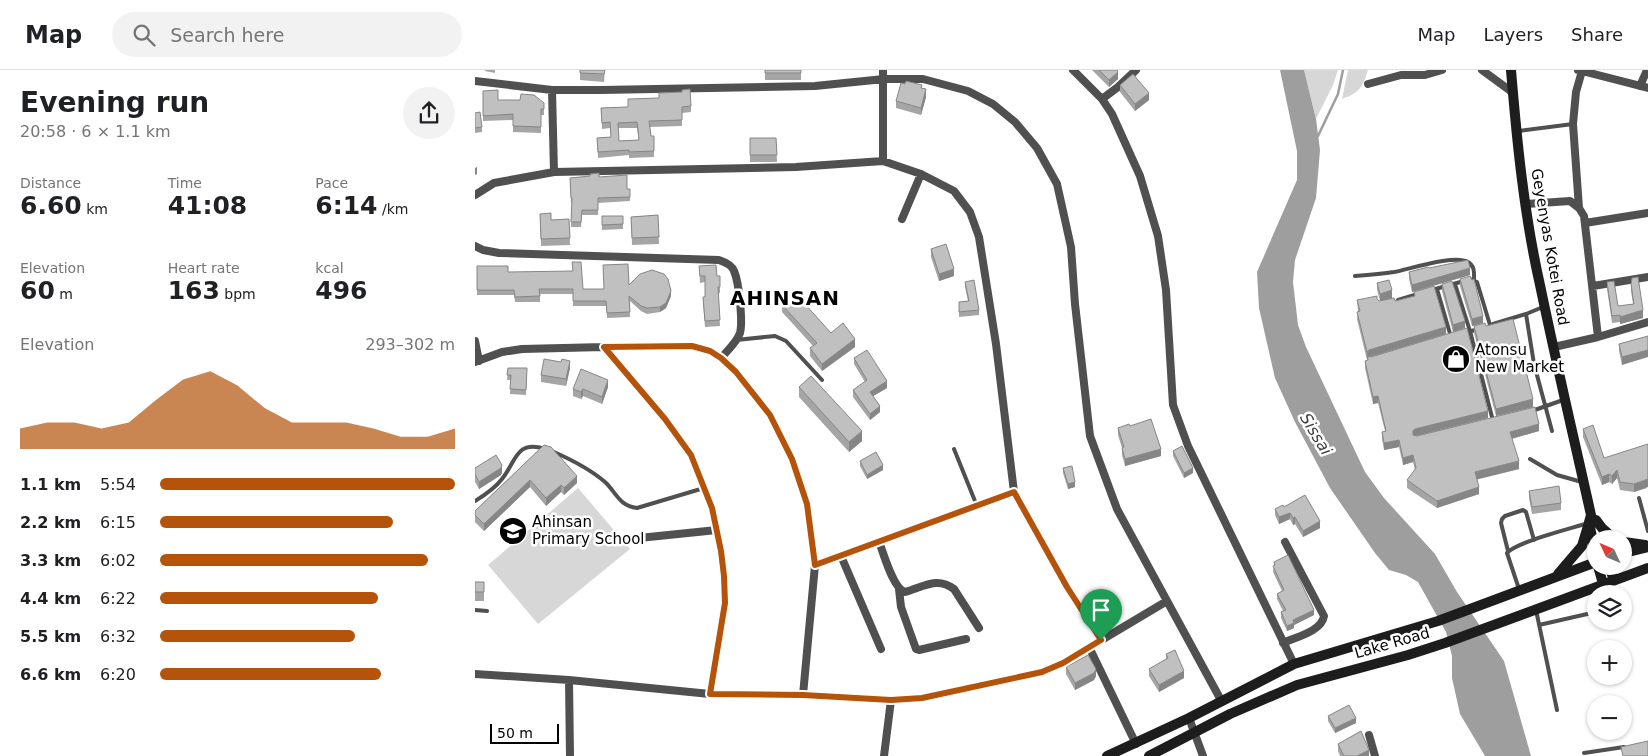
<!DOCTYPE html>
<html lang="en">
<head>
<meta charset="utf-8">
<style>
  body { margin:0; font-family:"DejaVu Sans",sans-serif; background:#f2f2f2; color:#202124; height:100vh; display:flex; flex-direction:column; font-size:19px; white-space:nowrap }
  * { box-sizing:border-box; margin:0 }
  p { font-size:16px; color:#757577 }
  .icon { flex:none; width:28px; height:28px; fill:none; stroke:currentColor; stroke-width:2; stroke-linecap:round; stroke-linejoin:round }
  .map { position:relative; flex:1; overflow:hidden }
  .details { display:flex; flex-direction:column; background:#fff; width:475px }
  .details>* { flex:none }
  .needle { width:32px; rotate:314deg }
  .fabs { position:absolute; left:1112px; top:460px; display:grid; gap:10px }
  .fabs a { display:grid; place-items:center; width:45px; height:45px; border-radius:50%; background:#fff; box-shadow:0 1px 4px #0004; font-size:25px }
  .scale { position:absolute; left:15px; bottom:12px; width:69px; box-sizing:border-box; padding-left:5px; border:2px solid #000; border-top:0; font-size:14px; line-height:18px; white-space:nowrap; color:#000; -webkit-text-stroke:4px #fff; paint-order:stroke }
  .pin { position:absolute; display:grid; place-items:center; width:42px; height:42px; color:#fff; margin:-51px -21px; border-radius:50% 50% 50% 0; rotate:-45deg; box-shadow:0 0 5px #0007 }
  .pin .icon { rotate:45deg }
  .round { display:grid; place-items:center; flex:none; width:52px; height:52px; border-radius:26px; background:#f2f2f2 }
  .summary { display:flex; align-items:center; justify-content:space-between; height:85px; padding:0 20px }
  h1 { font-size:28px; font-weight:700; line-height:38px }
  .metrics { display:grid; grid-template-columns:repeat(3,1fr); gap:8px; height:85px; padding:5px 20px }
  .metrics div { display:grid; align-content:center }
  .metrics b { font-size:25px; font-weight:700 }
  .metrics small { font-size:14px; font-weight:400 }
  .metrics p { font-size:14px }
  .chart { height:140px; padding:10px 20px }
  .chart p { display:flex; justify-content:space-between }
  .chart svg { width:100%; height:90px; margin-top:5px; fill:#b45309; opacity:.7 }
  ul { padding:0 20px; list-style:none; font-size:16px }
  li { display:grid; grid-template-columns:80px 60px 1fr; align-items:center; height:38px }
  li i { height:12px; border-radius:6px; background:#b45309 }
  header { display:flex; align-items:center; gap:30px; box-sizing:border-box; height:70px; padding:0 25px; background:#fff; border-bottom:1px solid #e0e0e0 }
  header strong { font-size:24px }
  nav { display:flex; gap:28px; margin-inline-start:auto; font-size:18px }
  .search { width:350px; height:45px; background:#f2f2f2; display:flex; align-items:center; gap:12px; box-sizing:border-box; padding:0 18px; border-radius:28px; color:#757577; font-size:19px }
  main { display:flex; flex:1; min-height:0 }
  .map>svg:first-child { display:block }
</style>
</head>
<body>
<header>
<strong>Map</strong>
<div class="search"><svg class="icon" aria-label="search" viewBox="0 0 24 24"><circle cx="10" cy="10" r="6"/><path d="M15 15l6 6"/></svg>Search here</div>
<nav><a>Map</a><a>Layers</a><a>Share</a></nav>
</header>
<main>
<section class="details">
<div class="summary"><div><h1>Evening run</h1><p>20:58 · 6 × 1.1 km</p></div><a class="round"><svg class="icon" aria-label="share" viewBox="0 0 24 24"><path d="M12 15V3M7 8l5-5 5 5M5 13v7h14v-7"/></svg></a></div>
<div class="metrics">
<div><p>Distance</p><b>6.60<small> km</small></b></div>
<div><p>Time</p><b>41:08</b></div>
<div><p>Pace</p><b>6:14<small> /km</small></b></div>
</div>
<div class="metrics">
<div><p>Elevation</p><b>60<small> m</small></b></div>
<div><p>Heart rate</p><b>163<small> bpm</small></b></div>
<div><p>kcal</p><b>496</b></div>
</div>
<div class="chart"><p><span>Elevation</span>293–302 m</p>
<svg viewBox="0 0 160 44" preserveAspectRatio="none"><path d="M0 44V34L10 31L20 31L30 34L40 31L50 20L60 10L70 6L80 13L90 24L100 31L110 31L120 31L130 34L140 38L150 38L160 34V44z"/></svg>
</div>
<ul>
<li><b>1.1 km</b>5:54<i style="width:100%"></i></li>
<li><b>2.2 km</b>6:15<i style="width:79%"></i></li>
<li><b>3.3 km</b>6:02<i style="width:91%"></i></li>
<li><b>4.4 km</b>6:22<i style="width:74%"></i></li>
<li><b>5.5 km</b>6:32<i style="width:66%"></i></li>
<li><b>6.6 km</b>6:20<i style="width:75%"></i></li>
</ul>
</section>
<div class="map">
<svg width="1173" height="686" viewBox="0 0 1173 686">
  <rect width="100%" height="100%" fill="#fff"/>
  <path fill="#d7d7d7" d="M829 0H863L858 15 841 49Z
    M873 0H893C888 17 884 23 867 29Z
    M103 418 155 479 63 554 13 495Z"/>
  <path fill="#9e9e9e" d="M805 0H829L841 49 845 80 841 128 820 190 818 212 823 255 831 277 890 402 909 428 960 484 982 522 1029 591 1056 686H1010L985 644 977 608V586L971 562 962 546 943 512 931 505 914 500 900 483 855 418 820 352 800 308 784 238 782 202 822 110V81Z"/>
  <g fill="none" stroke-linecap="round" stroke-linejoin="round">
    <path stroke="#9e9e9e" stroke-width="2.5" d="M843 66 863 24 868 0"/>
    <path stroke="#505050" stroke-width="4" d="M1044 61 1098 54
      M880 206C893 205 906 204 919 202 935 199 980 184 993 192 1000 196 999 203 999 210
      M995 209 1002 212 1015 255
      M980 214 995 261 1018 351
      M962 219 976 267
      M957 220 989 211
      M923 230 943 224
      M1051 244 1059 294 1077 361
      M1018 254 1051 244 1068 237
      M989 263 1004 259
      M261 270 300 266 311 271 347 310
      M1057 341 1088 330
      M479 379 502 436
      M79 382C97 390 115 399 130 412 141 422 144 436 162 438L229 418
      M1055 389 1082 405 1107 412
      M1164 428 1173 461
      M0 431C10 425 20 418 27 409 41 392 41 369 70 379
      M1033 481 1026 453 1027 449 1030 446 1048 440 1051 442 1059 470
      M1044 519 1032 483C1040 472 1098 458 1113 453
      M0 540 12 541
      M1061 540 1082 640
      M1064 555 1121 542
      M1109 683 1149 677"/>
    <path stroke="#505050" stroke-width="8" d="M598 0 627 29 637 44 665 106 683 166 691 220 698 335 713 376 819 594
      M1007 0 1037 22
      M1103 0 1173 18
      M0 11 77 20H126L340 16 409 9H448L493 21 518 34 540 52 562 78 582 114 596 177 600 234 615 366 642 439 747 632
      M893 14 926 5H950L967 0
      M1165 16 1172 0
      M77 20 79 102 321 97 408 91 446 104 479 121 495 142 504 167 521 274 539 422
      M627 29 643 17 661 0
      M408 91V0
      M0 125 19 113 79 102
      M1051 134 1095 131 1104 138 1109 146 1123 267
      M1104 138 1098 54 1101 22 1107 1
      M427 149 446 104
      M1110 153 1173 143
      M0 176 8 180 24 183 244 190C250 192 257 195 259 201 264 212 268 252 265 263 262 272 253 280 246 288
      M1118 216 1173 207
      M0 271 4 291
      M129 277 190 349 216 385 237 438 246 481 249 506 250 533 235 624
      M1079 277 1123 267 1173 252
      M0 292 27 282 47 279 129 277 217 276 235 281 246 288 261 302 295 345 317 389 332 433 340 495 328 625
      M164 468 242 460
      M404 472C409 484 418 519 430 522 448 517 462 506 479 519L504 558
      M366 486 406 579
      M340 495 539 422 592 517 626 570
      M424 519 426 537 441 579 444 580 491 569
      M808 573C821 567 847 561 849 546L810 472
      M614 577 661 674
      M0 604 94 610 235 624 328 625 416 630 447 628 567 602 588 593 692 531
      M94 610 95 686
      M714 648 728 686
      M894 665 900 686
      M409 686 416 630"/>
    <path stroke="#1d1d1d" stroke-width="10" d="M1036 0C1042 72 1049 144 1065 215 1081 292 1099 369 1116 445L1114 452 1121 487
      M1121 450 1127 458 1139 469
      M1149 472 1170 475
      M1149 483 1173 477
      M1123 496 1128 514
      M1134 496 1139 510
      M1083 504 1107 476 1113 456
      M632 686 714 648 819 594 963 551 1121 492
      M674 686 755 644 822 615 933 585 970 573 1173 498"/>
  </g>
  <path fill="#a5a5a5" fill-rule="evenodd" d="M10 0H20V3L10 1Z
    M105 0H130L129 12 105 10Z
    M290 0H326V10H290Z
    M617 0H642L643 9 634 17Z
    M645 15 674 30 660 41 645 22Z
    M447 18 451 27 446 45 421 38V31Z
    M8 21 23 30 69 33V45H66V63L38 62V50L8 51Z
    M216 36V42L207 43V56L175 57 176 66H179V87L154 88V85L123 88 122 68 136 67 135 58 127 59 126 38ZM143 58H162L164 70 144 71Z
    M0 43 7 57V62L0 63Z
    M275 68H301L302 92H275Z
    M115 106 124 107 152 119H155V131L123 133V145H107L106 157H96L97 133H96L95 108Z
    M65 144 76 150 94 149 95 175 66 176Z
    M183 145 184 174 157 175 156 147Z
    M127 146H148V159L127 160Z
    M456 179 479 206 464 211 456 187Z
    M2 196 33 202 108 219H129L154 215 196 226 191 238 185 242 172 244 166 241 155 231V247L132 248 131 236H98V224H65V232H40L39 225H2Z
    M224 196 242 206H245V223H243L245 256 230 257 228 233V227H230V212L225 213Z
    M954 198 995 205 937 222 934 209V202Z
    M985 209 1008 253 997 256 985 216Z
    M490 212 504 240V245L484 247V232L493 231 490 217Z
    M1132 212 1143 236 1158 234 1156 221V214L1168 248 1145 254V252L1137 253 1132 219Z
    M902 213 917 228 909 230 920 231 939 226V222L971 264 895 287 1013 348 941 366 1064 361 1037 369 1044 399 1002 409 1004 424 962 438 932 418V410L940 400 938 392 928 395 924 377 909 380 907 369V362L910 361 903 333 898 334 890 298V291H893V289L892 290 882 249 883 241 882 230 902 229 904 231H905L902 220Z
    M967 214 990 258 978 262 967 221Z
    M307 235 380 277 347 301 335 286V278L338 276 307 242Z
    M999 256H1011L1058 337 1021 346 999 263Z
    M1173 266 1147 295 1144 281V274Z
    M379 288 412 318 398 326 405 342 395 350 378 327V320L390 312 379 294Z
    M86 292 95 298 91 316 66 312V305Z
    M33 298H52L51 325 35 324 36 310H32Z
    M133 317 127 334 108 326 106 329 98 326V319Z
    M324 317 387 371 374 382 324 327Z
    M655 356 686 386 650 396 647 385V378L643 365V358Z
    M1108 359 1129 388 1172 418 1159 422 1145 420 1142 408 1137 414 1134 412 1127 415 1108 367Z
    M69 375 102 413 89 425 86 422 71 436 55 417 9 461 0 452V441Z
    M698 381 718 403 709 408 698 386Z
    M385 391 408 400 392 409 385 396Z
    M0 398 27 402 26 405 4 419 0 412Z
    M588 398 600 417 593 419 588 403Z
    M1054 421 1086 433V440L1057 444 1054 428Z
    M809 437 845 458 828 467 820 454 818 455 815 449 804 454 800 445V439Z
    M799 492 839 545 819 555V558L812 561 806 548V542L808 541 802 529V524L807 521 798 502Z
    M0 512H9V531H0Z
    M691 584 709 608 684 622 674 606V599L691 589Z
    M591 597 621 606 619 610 600 620 591 604Z
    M853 646 881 653 860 663 853 651Z
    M863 674 894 686H865L863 681Z"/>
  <path fill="#868686" d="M643 2V9L634 17V10Z
    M451 19V27L446 45V38Z
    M674 23V30L660 41V34Z
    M2 97V104L0 105V98Z
    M995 198V205L937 222V215Z
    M479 199V206L464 211V204Z
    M917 220V228L905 231V224Z
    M196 221V226L191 238 185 242V237Z
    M1168 240V248L1145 254V247Z
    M1008 246V253L997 256V249Z
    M990 251V258L978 262V255Z
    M971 257V264L894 287 892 290V282L894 280Z
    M380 269V277L347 301V294Z
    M1173 280V287L1147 295V287Z
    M95 291V298L91 316V309Z
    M133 310V317L127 334V327Z
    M412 311V318L395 328V322Z
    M108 319V326L106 329V322Z
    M903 326V333L898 334V327Z
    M1058 329V337L1021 346V339Z
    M405 336V342L395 350V344Z
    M1013 341V348L940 366 938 369V361L940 359Z
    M1064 354V361L1035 369V362Z
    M387 361V371L374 382V372Z
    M924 370V377L909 380V373Z
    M686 379V386L650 396V389Z
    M938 385V392L928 395V388Z
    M1044 391V399L1000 410V402Z
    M27 395V402L26 405 4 419V412Z
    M408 395V400L392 409V405Z
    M718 398V403L709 408V403Z
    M1142 400V408L1137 414V406Z
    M1134 404V412L1127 415V407Z
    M102 406V413L89 425V418Z
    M1173 409V417L1159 422V414Z
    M55 410V417L9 461V454Z
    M600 412V417L593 419V414Z
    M86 415V422L71 436V428Z
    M1004 417V424L962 438V431Z
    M815 443V449L804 454V447Z
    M820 447V454L818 455V448Z
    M845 451V458L828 467V461Z
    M839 540V545L819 555V558L812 561V556L818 550Z
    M621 599V606L619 610 600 620V613Z
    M709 601V608L684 622V615Z
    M881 648V653L860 663V658Z
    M894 680V686H882Z"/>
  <path fill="#c0c0c0" stroke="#868686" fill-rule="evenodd" d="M105 0H130L129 4 105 3Z
    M290 0H326V3H290Z
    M624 0H642L643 2 634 10Z
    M658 4 674 23 660 34 645 15Z
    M431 11 447 15 446 18 451 19 446 38 421 31 426 13 430 14Z
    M215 19 216 36 207 37V50L174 51 176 66H179V81L154 82V80L123 82 122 68 136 67 135 52 127 53 126 38 153 37V29L184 28V23L207 22V20ZM162 52 164 70 144 71 143 53Z
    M23 20V30H45L46 24 59 25 69 33V39H66V57L38 56V44L8 46V21Z
    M5 42 7 57 0 58V43Z
    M275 68H301L302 85H275Z
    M124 103V107L152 105V119H155V127L123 128V140H107L106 152H96L97 128H96L95 108 115 106V104Z
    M76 143V150L94 149 95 168 66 169 65 144Z
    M183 145 184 167 157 168 156 147Z
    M127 146H148V154L127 155Z
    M471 174 479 199 464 204 456 179Z
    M993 190 995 198 937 215 934 202 953 197 954 198Z
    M97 192H106L108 219H129L128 195 153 194 154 215 165 204 177 200 189 204 193 209 196 221 191 233 185 237 172 238 166 236 154 226 155 242 132 243 131 231H98V219H64L65 226 40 227 39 220H2V196H33V202L98 201Z
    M241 195 242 206H245V217H243L245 250 230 251 228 227H230V206H225L224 196Z
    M995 206 997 210 999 209 1008 246 997 249 985 209Z
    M1163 207 1168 240 1145 247V245L1137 246 1132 212 1139 211 1143 236 1159 234 1156 214 1157 208Z
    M499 210 504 240 484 242V232L494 231 490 212Z
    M914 210 917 220 905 224 902 213Z
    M977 211 990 251 978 255 967 214Z
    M959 216 971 257 894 280 892 282 882 242 885 241 882 230 902 226V229L904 231 919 228 920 231 940 226 939 222Z
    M320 223 356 263 368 253 380 269 347 294 335 278 342 273 307 235Z
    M1038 249 1058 329 1021 339 999 256 1010 253 1011 256Z
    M992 258 1013 341 940 359 938 361V365L942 366 1060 337 1064 354 1035 362 1044 391 1000 402 1004 417 962 431 932 410 941 398 938 385 928 388 924 370 909 373 907 362 911 361 903 326 898 327 890 291 893 290V286L896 287Z
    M1173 266V280L1147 287 1144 274Z
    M392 280 412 311 395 322 405 336 395 344 378 320 392 310 379 288Z
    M69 289 86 292 87 289 95 291 91 309 66 305Z
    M33 298H52L51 320 35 319 36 305H32Z
    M106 299 133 310 127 327 108 319 106 322 98 319Z
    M336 306 387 361 374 372 324 317Z
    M676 349 686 379 650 389 647 378 649 377 643 358 654 354 655 356Z
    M1118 355 1129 388 1173 374V409L1159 414 1145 412 1142 400 1137 406 1134 404 1127 407 1108 359Z
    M69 375 76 377 102 406 89 418 86 415 71 428 55 410 9 454 0 445V441Z
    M707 376 718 398 709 403 698 381Z
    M401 382 408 395 392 405 385 391Z
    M21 385 27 395 26 398 4 412 0 404V398Z
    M597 396 600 412 593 414 588 398Z
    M1084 416 1086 433 1057 437 1054 421Z
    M830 425 845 451 828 461 820 447 818 448 815 443 804 447 800 439 808 435 809 437Z
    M813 485 839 540 818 550 819 553 812 556 806 542 811 540 802 524 809 520 798 496 800 495 799 492Z
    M0 512H9V522H0Z
    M700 580 709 601 684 615 674 599 693 588 691 584Z
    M613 585 621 599 619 603 600 613 591 597Z
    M874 635 881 648 860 658 853 646Z
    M886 661 894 680 882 686H869L863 674Z
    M1173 671V686H1148L1146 677Z"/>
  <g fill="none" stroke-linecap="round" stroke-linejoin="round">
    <defs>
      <path id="route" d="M217 276 235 281 246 288 261 302 295 345 317 389 332 434 340 495 539 422 592 517 626 570 588 593 567 602 447 628 416 630 328 625 235 624 250 533 249 506 246 481 237 438 216 385 190 349 129 277Z"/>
    </defs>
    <use href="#route" stroke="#fff" stroke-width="10"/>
    <use href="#route" stroke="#b45309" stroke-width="6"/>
  </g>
  <defs>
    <symbol id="shop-disc" viewBox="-11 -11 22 22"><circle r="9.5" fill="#000" stroke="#fff"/><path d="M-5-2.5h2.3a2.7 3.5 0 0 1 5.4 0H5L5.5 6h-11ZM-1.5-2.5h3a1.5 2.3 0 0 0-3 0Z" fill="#fff"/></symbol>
    <symbol id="school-disc" viewBox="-11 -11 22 22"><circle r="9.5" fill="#000" stroke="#fff"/><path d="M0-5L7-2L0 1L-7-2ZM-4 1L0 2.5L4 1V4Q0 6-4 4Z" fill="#fff"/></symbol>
  </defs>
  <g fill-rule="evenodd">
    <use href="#shop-disc" x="965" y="273" width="32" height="32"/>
    <use href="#school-disc" x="22" y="445" width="32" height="32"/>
  </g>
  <g text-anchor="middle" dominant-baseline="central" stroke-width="5" stroke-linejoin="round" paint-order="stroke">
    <g font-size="15" fill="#000" stroke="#fff">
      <text transform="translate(1075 177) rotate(80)">Geyenyas Kotei Road</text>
      <text transform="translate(917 573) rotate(-16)">Lake Road</text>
    </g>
    <g font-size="15" fill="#000" stroke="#fff" text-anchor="start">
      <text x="1000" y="280">Atonsu<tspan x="1000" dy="17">New Market</tspan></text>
      <text x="57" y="452">Ahinsan<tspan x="57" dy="17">Primary School</tspan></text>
    </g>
    <g font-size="16" font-style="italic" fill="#3f3f3f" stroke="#fff">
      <text transform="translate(841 364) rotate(59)">Sissai</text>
    </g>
    <g font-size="20" font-weight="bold" letter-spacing="1" fill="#000" stroke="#fff">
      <text x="310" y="228">AHINSAN</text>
    </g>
  </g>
</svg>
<div class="fabs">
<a><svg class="needle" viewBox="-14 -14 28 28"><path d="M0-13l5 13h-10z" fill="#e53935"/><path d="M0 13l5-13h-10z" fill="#757577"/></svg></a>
<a><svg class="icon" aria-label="layers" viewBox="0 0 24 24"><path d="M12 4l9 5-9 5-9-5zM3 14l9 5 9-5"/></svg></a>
<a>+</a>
<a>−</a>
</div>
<div class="scale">50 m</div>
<div class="pin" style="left:626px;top:570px;background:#1e9e55"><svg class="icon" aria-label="arrive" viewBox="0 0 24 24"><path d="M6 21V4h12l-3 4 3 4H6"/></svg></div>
</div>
</main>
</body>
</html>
